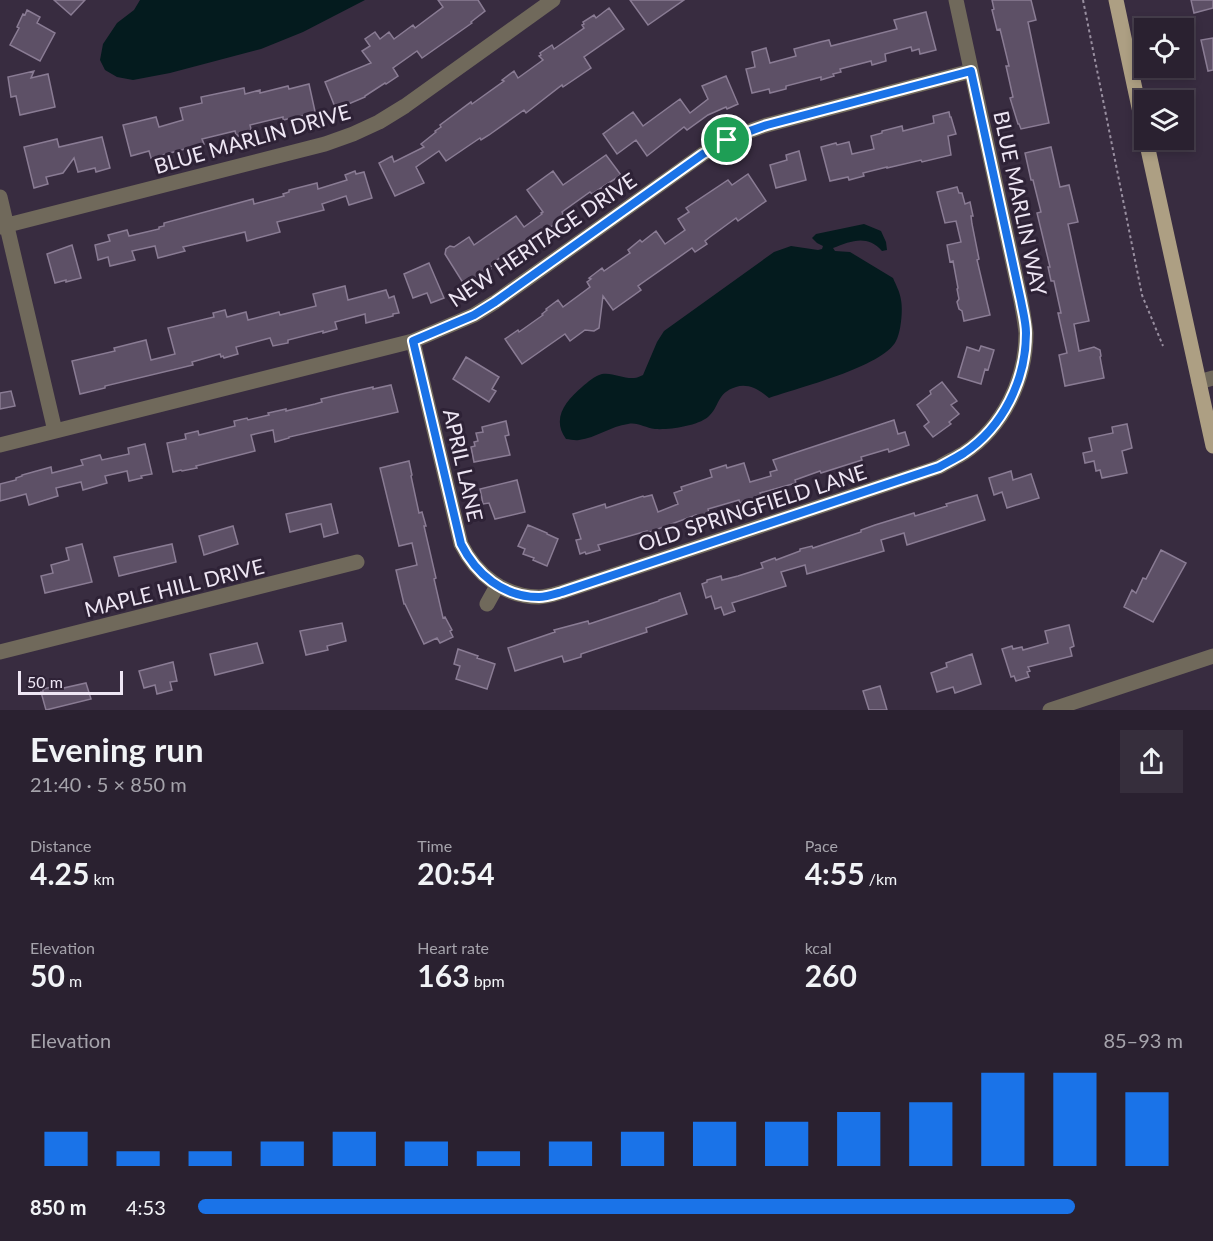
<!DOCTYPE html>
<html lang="en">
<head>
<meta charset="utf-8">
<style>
  body { margin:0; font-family:Lato,sans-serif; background:#362e3c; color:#f1f3f6; height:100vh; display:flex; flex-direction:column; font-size:22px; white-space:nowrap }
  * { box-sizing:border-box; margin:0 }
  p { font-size:20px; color:#a5a3ab }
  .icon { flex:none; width:33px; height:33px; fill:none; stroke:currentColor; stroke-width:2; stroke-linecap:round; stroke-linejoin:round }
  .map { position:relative; height:710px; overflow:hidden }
  .drawer { display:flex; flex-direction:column; background:#2a2130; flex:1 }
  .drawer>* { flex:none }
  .tools { position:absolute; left:1134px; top:18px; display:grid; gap:12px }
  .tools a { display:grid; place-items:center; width:60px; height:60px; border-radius:0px; background:#2a2130; box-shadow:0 3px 9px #0003,0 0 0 2px #463e4c; font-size:30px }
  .scale { position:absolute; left:18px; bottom:15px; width:105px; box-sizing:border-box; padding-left:6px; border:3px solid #eee6f4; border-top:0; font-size:16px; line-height:21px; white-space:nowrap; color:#eee6f4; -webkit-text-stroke:4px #2e2236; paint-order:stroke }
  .pin { position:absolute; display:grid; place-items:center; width:51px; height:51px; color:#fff; margin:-26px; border:3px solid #fff; border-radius:50%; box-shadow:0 2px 6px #0007 }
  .round { display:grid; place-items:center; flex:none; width:63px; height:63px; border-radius:0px; background:#362e3c }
  .headline { display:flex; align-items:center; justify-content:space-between; height:102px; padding:0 30px }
  h1 { font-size:33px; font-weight:700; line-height:45px }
  .figures { display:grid; grid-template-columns:repeat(3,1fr); gap:9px; height:102px; padding:6px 30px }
  .figures div { display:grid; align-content:center }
  .figures b { font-size:30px; font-weight:700 }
  .figures small { font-size:16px; font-weight:400 }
  .figures p { font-size:16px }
  .chart { height:168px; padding:12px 30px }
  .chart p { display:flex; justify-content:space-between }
  .chart svg { width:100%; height:108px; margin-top:6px; stroke:#1a73e8; stroke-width:6 }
  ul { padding:0 30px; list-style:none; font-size:20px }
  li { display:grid; grid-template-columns:96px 72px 1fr; align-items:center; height:45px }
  li i { height:15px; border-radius:8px; background:#1a73e8 }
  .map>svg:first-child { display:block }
</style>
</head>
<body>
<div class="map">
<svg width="1213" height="710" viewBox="0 0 1213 710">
  <rect width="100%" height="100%" fill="#382c40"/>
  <path fill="#041b1e" d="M140 0H365L303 32 261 49 170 73 133 80 117 77 105 70 100 60 103 44 117 23 134 10Z
    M864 224 881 231 886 242 887 250 882 251C867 234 851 241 833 248L835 251 850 252 893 278C896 285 900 292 901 300 903 310 901 332 896 341 883 367 797 388 769 398 760 390 748 383 736 387 716 393 720 407 708 417 697 426 669 430 655 429 645 428 638 422 628 424 611 426 596 438 579 440 575 441 570 439 566 439 551 418 566 401 582 387 588 382 594 376 602 374 612 372 624 379 634 378 637 378 640 376 643 375L657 342 664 331 774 252 791 246 818 250 822 249 823 246 817 243 812 238 816 234Z"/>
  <path fill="#5d5066" stroke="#8a7c94" stroke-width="1.5" d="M54 0H85L71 15Z
    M438 0H478L485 11 471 22 472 23 422 58 417 51 393 68 398 76 386 84 385 83 365 96V97L339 108 338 106 335 107 325 82 371 63 362 51 370 46 365 39 375 32 380 39 389 32 394 39 413 25 415 28 443 7Z
    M630 0H684L648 25Z
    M992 0H1031L1036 20 1028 22 1049 123 1021 129 1019 124H1018L1010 98 1013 97 1006 66H1009L1000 29 997 30 992 10 994 9Z
    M1191 0H1213V8L1194 13Z
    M609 8 624 29 584 57 591 68 563 87 562 85 526 113 524 110 489 135 481 140 480 138 446 161 439 151 416 167 424 183 395 196 379 163 392 156 394 162 424 147 421 144 436 132 435 131 441 127 440 125 471 102 472 104 504 81 502 80 514 71 518 78 543 60 539 56 541 55 540 53 552 45 554 49 584 28 582 25 584 24 583 22 594 15 596 18Z
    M27 10 40 17 37 23 55 33 40 61 10 45 19 28 17 27 23 14 25 15Z
    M926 12 936 50 920 54 919 49 912 51 911 47 885 54 886 61 872 65 871 61 840 69 841 72 833 74 834 76 821 80V77L786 86V89L770 93 769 89 752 93 746 69 755 67 752 52 766 48 770 63 796 56 794 49 820 42 829 40 831 46 897 29 894 20Z
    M1213 38V70L1208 71 1201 40Z
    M34 71 31 78 48 74 55 107 20 115 16 96 11 97 8 77Z
    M726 76 738 104 727 109 726 107 708 115 687 130 684 127 647 156 636 140 617 154 603 134 633 112 643 126 680 99 690 113 708 99 702 86Z
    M309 84 316 116 302 119V116L283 120V117L250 125 252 133 238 136V135H236L235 131 202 139 204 144 151 158 149 151 131 156 123 125 156 117 159 127 183 120 180 108 202 103 201 97 244 88 245 94 260 90V93L288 86 289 89Z
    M949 112 950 117H951L956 134 948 136 951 155 922 162 921 160 887 168V167L863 173 864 176 849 180 848 177 830 181 821 147 836 143 837 145 849 142 852 154 874 149 871 136 882 133V131L902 126 903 131 934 123 933 116Z
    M102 137 110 168 96 172 95 168 78 172 74 158 63 173 46 177 48 184 34 188 24 147 57 139 59 147Z
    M1051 147 1060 187 1069 185 1078 222 1068 224 1089 321 1074 324 1079 351 1094 347 1100 350 1101 356 1100 357 1104 378 1065 386 1059 355 1067 353 1058 313H1061L1054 281H1051L1048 267H1050L1037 213 1041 212 1033 180H1031L1025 153Z
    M799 151 806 180 776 188 770 165 787 160 786 155Z
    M606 155 621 175 592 194 590 192 562 212 565 217 522 247 520 244 494 262 495 264 490 267 491 269 465 286 445 254 446 249 450 246 454 247 469 237 474 245 516 216 524 227 542 214 541 213 543 212 527 190 553 171 563 185Z
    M355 171 356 174 364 172 372 198 349 205 346 196 322 204 324 210 277 222 280 232 247 241 245 232 183 247 185 251 158 258 155 246 132 251 135 260 110 266 108 257 98 260 95 245 110 241 108 235 127 230 129 236 159 229V227L164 226V223L253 199 254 204 284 196 283 194 289 192V190L317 183 318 189 347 180 345 175Z
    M748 174 766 201 738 221 736 218 710 237 705 241 707 244 695 252 692 248 638 286 641 290 613 310 603 296 599 328 594 331 585 330 570 341 565 334 522 364 505 339 518 330 519 332 543 315 542 314 547 310 546 309 558 300 563 307 590 287 587 282 591 279 589 278 602 268 604 271 630 253 628 250 640 240 642 242 656 231 665 244 685 230 678 219 689 212 686 208 728 180 732 185Z
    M957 187 959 193H962L965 204 970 202 973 216H971L972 224 979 259 977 260 990 315 964 321 962 311 959 309 957 302 959 299 957 289 958 288 953 261 950 262 947 245 961 242 956 221 945 223 937 192Z
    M72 245 81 278 66 282V280L55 283 47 254Z
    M429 263 444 298 431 303 427 293 413 298 404 274Z
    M345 286 348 300 386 290 389 298 394 296 399 313 393 314V316L366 323 365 314 335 322 337 329 323 333V331L288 340V343L273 346 270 338 236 347 238 354 224 358 223 356 221 357 220 354 192 362 193 365 105 386V388L80 394 72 361 115 351 114 348 146 340 151 360 175 354 168 328 214 317 213 313 225 310 227 317 246 312 248 320 279 312 280 315 316 306 313 294Z
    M981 346 994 350 988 370 985 369 981 384 958 377 967 347 979 351Z
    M466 357 499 377 492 389 496 391 489 402 453 379Z
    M942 382 957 401 951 405 959 414 949 422 951 424 933 437 924 426 929 422 917 405 931 394 930 391Z
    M391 385 398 412 289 437V438L275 442 273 430 251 435 255 451 196 466 197 468 182 471 181 470 173 472 167 443 186 439 185 434 198 431 199 435 235 426 234 421 247 418 248 420 269 415 268 413 286 409V411L315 404 322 402 321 399 346 393 373 387V389Z
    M11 391 15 406 0 409V393Z
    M894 420 898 434 905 432 909 445 889 452 888 449 861 457 862 460 821 473 820 471 795 480 796 483 760 493 761 495 756 496V498L740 503 739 500 708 509 709 514 697 518 696 515 647 533V531L598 545 600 550 586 554 585 552 580 554 576 540 581 539 573 514 605 504 606 508 643 496 644 497 652 495 658 512 678 504 674 493 682 490 681 487 712 477 710 470 726 465 727 468 744 463 750 482 771 476 770 472 777 470 773 460Z
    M506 421 509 435 505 436 510 455 474 462 471 447 475 446 474 442 478 441 476 433 483 432 482 427Z
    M1127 424 1132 448 1122 451 1127 473 1102 478 1100 470 1096 471 1094 461 1085 463 1083 453 1092 451 1089 438 1113 433 1112 427Z
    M145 444 152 474 141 476 142 478 129 481 127 471 105 476 107 483 83 490 81 482 56 488 58 496 29 505 26 494 0 501V484L16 480V478L22 476V475L51 467 52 473 83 465 81 460 100 455 102 460 129 454 128 448Z
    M409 461 412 475 411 476 419 513 422 512 426 526H424L436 578 434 579 443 618 445 617 452 630 450 631 453 637 440 643 437 638 424 644 405 604H404L396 570 417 565 412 543 399 546 380 468Z
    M1011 471 1013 480 1031 474 1039 498 1007 508 1002 492 994 495 989 478Z
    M517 480 525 512 495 519 489 503 483 504 480 489Z
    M977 495 985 520 907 545 904 533 881 540 884 551 807 574 805 565 781 572 786 586 732 603 735 611 724 615 721 607 715 609 711 596 706 598 702 584 707 582V580L721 576 722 580 738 576 763 568 761 563 775 558 776 560 800 551V549L812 546 813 548 861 532V530L875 525 914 513 915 516 947 506 946 504Z
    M331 504 338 533 324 537 321 524 290 532 286 514Z
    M528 525 547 533V534L558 539 547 566 533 560 534 558 523 554 525 549 518 546Z
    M233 526 238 544 204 555 199 536Z
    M82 544 92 582 45 593 41 576 53 573 51 565 69 560 66 548Z
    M172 544 176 562 119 576 114 557Z
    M1161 550 1186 563 1153 622 1124 607 1132 590 1136 593 1143 578 1146 579Z
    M680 593 687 614 646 628 647 632 581 654V657L564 662 562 656 515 671 508 648 555 632 554 630 588 621 589 624 659 601V600Z
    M342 623 346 641 327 646 328 650 306 655 300 631Z
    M1069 625 1074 646 1070 648 1072 656 1028 667 1030 671 1027 672 1029 677 1016 681 1014 676 1011 677 1002 649 1012 646 1013 649 1022 647 1023 650 1048 643 1045 631Z
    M257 643 263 663 215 675 210 654Z
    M458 649 478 656 477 658 495 664 487 689 456 679 460 666 454 664Z
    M972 654 981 684 955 693 953 687 937 692 931 673 947 667 946 663Z
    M173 662 177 681 170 682 172 690 157 694 155 685 144 688 139 671Z
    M86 683 91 699 46 710 41 692H43V689L59 685V689Z
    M880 686 887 710H869L863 691Z"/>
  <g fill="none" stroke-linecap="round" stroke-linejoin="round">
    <path stroke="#998fa0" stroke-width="2" stroke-dasharray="3 3" stroke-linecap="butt" d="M1083 0 1142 295 1163 346"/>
    <path stroke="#70695b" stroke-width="15" d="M0 197 55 431
      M0 227 325 144 353 134 379 122 405 106 553 0
      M413 341 461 544C476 574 504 597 539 597 546 597 555 594 562 592L939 467C947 462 956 458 964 453 1003 427 1026 380 1026 333 1025 323 1023 312 1021 301L956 0
      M1199 382 1213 378
      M0 445 413 341 474 315 495 302 703 154C724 142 744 132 767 125L971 71
      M487 604 497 586
      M0 652 357 562
      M1050 710 1213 656"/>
    <path stroke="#ad9f83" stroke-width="15" d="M1116 0 1144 131
      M1146 140 1213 446"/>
  </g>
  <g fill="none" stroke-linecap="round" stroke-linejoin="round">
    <defs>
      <path id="route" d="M971 71 1021 301C1023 312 1026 323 1026 333 1026 380 1003 427 964 453 956 458 948 462 939 467L562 592C555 594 546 597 539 597 503 597 476 574 461 544L413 341 474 315 495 302 703 154C724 142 744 132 767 125Z"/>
    </defs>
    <use href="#route" stroke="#fff" stroke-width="12"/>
    <use href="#route" stroke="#1a73e8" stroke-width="8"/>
  </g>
  <g text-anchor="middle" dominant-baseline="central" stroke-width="6" stroke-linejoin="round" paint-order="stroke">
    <g font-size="21" fill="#eee6f4" stroke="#2e2236">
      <text transform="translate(252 138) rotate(-16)">BLUE MARLIN DRIVE</text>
      <text transform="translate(1021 203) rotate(78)">BLUE MARLIN WAY</text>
      <text transform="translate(542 239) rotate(-34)">NEW HERITAGE DRIVE</text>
      <text transform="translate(464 465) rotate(77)">APRIL LANE</text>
      <text transform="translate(752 507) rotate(-18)">OLD SPRINGFIELD LANE</text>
      <text transform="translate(174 587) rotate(-14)">MAPLE HILL DRIVE</text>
    </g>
  </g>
</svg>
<div class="tools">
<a><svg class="icon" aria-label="locate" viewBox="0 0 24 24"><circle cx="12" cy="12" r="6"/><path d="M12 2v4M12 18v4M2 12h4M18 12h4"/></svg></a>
<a><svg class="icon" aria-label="layers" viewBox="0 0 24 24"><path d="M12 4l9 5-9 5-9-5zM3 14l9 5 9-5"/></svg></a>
</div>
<div class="scale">50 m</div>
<div class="pin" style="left:727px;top:140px;background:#1e9e55"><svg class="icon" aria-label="arrive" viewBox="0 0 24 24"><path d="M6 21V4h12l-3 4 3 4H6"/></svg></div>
</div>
<section class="drawer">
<div class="headline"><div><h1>Evening run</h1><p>21:40 · 5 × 850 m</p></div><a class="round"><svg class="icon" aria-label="share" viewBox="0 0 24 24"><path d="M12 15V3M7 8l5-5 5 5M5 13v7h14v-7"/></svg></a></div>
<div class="figures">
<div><p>Distance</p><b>4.25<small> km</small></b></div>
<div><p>Time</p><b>20:54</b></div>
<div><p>Pace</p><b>4:55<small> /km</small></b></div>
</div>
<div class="figures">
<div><p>Elevation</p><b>50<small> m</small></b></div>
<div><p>Heart rate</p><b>163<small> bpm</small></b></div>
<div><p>kcal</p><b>260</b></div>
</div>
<div class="chart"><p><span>Elevation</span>85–93 m</p>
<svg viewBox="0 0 160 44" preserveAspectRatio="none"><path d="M5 44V30M15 44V38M25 44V38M35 44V34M45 44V30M55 44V34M65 44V38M75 44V34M85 44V30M95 44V26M105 44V26M115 44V22M125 44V18M135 44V6M145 44V6M155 44V14"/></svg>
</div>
<ul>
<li><b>850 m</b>4:53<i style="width:89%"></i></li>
</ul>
</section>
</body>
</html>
